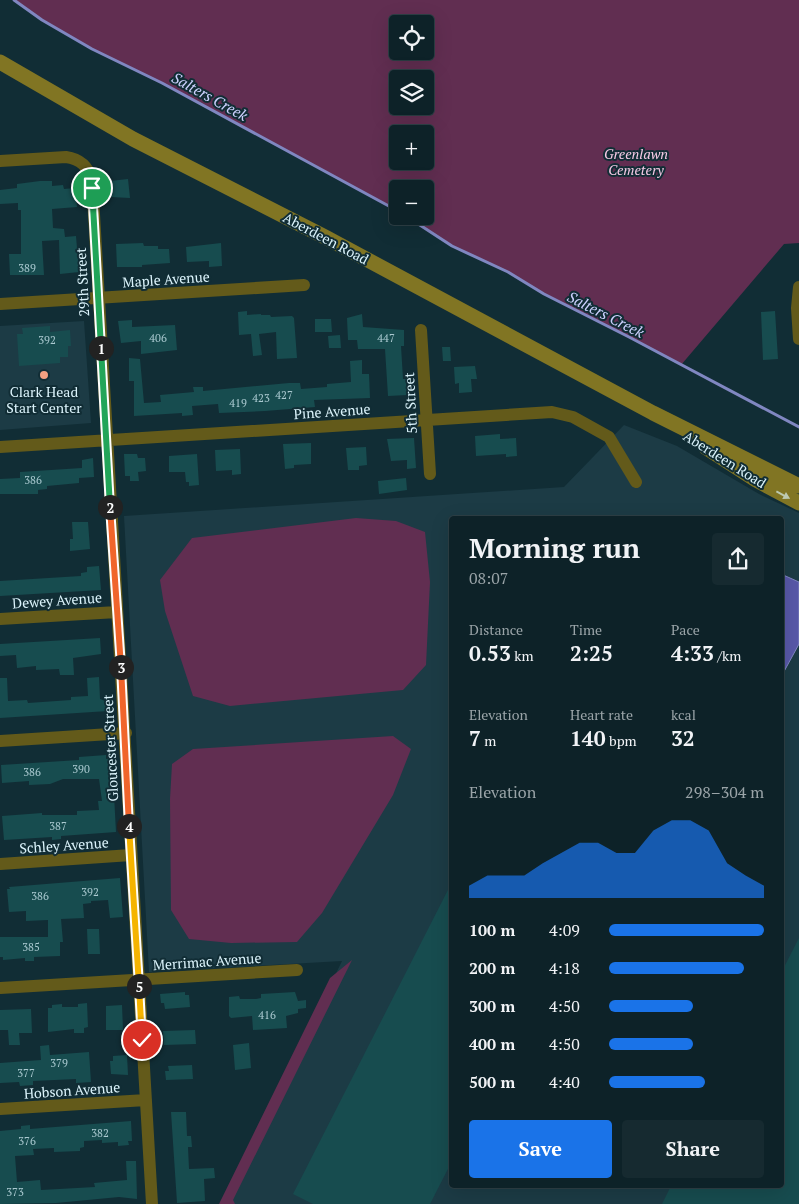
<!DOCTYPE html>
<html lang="en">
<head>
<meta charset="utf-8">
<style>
  body { margin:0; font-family:"PT Serif",serif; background:#162a30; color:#f1f3f6; height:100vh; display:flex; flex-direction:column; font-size:19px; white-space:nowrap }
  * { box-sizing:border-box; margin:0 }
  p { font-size:16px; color:#9aa4a8 }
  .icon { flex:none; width:28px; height:28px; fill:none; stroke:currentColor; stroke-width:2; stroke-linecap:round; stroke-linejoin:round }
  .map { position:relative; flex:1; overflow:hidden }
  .sheet { position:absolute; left:449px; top:516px; width:335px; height:672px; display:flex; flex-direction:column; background:#0d2228; border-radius:5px; box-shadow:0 5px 20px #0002,0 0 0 1px #2d3f45 }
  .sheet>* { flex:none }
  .controls { position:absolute; left:389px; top:15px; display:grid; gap:10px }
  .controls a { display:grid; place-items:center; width:45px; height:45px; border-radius:5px; background:#0d2228; box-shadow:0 5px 20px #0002,0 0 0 1px #2d3f45; font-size:25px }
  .pin { position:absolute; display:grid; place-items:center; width:42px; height:42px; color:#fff; margin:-21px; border:2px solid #fff; border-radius:50%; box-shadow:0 1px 5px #0007 }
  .km { position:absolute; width:25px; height:25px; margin:-12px; border-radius:50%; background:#222; color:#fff; font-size:14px; line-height:25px; text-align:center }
  .round { display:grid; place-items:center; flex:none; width:52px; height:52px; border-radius:5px; background:#162a30 }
  .summary { display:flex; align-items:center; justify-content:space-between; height:85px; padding:0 20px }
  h1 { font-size:28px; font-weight:700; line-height:38px }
  .stats { display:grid; grid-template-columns:repeat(3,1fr); gap:8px; height:85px; padding:5px 20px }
  .stats div { display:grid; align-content:center }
  .stats b { font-size:21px; font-weight:700 }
  .stats small { font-size:14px; font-weight:400 }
  .stats p { font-size:14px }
  .chart { height:140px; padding:10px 20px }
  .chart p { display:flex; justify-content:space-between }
  .chart svg { width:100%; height:90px; margin-top:5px; fill:#1a73e8; opacity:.7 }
  .primary-button { display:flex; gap:10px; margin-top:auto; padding:10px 20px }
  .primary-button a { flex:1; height:58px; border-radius:5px; background:#1a73e8; color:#fff; font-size:20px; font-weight:700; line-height:58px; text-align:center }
  .primary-button a+a { background:#162a30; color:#f1f3f6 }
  ul { padding:0 20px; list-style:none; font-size:16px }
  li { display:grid; grid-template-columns:80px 60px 1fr; align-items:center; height:38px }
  li i { height:12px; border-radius:6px; background:#1a73e8 }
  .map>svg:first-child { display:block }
</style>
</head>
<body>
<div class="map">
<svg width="799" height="1204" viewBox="0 0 799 1204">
  <rect width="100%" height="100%" fill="#112d35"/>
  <path fill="#1c3b45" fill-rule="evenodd" d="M84 321 91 423 0 430V326Z
    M624 425 677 446 759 494 799 513V1204H225L342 961 149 972 124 516 564 487ZM451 519H781V1186H451Z"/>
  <path fill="#612e51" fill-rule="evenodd" d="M14 0H799V243L784 244 681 365 544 294 508 272 452 246 406 216H425V189H398L397 211 162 83 92 49 42 20ZM398 24H425V51H398ZM398 79H425V106H398ZM398 134H425V161H398Z
    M356 518 396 521 425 532 430 582 426 665 403 690 230 706 193 696 165 611 160 580 192 538Z
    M393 736 411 749 393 795 322 913 297 942 231 943 189 939 171 910 170 799 172 764 193 749Z
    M352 960 233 1200 235 1204H219L330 978Z"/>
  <path fill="#5858a8" stroke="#8087c1" d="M781 574 799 582V644L781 677Z"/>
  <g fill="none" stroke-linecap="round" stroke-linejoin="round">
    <path stroke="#8087c1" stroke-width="3" d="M14 0 42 20 92 49 162 83 398 211
      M406 216 452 246 508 272 544 294 629 337 799 427"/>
  </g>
  <path fill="#174c4f" d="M128 179 130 198 111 197 110 181Z
    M40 181H52V186L63 185 64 189 75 188 77 207 52 209 53 228 64 229 65 237 76 236 79 272 60 274 59 240 42 241 44 275H10L9 254H21V210H18V203L0 204V190L17 188V184Z
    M143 243 144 246H158V249H169L170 263 142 265V267H117L116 244Z
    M221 243 222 266 209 267V261L187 262 186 247Z
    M247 311V315L261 314V315H270L271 317 292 316 294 318 297 358 277 359 276 332 259 334 262 355 253 356 251 334 239 335 238 312Z
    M775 311 778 359 763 360 761 312Z
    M362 314 363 327 404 330V346H401L403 379H406L407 395 388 396 385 349H358L357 340H348L347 318Z
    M315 319H331L332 332H315Z
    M132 320V327L175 325 177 350 141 354V341L121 343 118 321Z
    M50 326V332L70 330 71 346H68V357H60V363L19 366 17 334H23L22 328Z
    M340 335 341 348H329L328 336Z
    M442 347H450L451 361H443Z
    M129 358 140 359 144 403 161 402 160 395 194 392 193 387H203V391L289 383H300L301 389 327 387V384L351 382 350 361 362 360V374H369L370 398 314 400 315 407 265 411 219 413 218 404 192 406 193 415 182 416V413L134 416V381H129Z
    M475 366 477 379H471L472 392 459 393V383L455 384 454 367Z
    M500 434V439L516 438 517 456 506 457V454L476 456 475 436Z
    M414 438 416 468 407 469V460L391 461 387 439Z
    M311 443V464L294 465V468L285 469 283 444Z
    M366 447 367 465 359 466V470H348L346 448Z
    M240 449 241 474 232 475V470L216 471 215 450Z
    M124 454H137L138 458H145L146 471 138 472 139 481H130V476H125Z
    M197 454 199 485 189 486V482H186L185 472H169V456Z
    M93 458 94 477 79 478V483L47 486V489L38 490V494H0V479L20 478V472L82 468V460Z
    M406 478 407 490 379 494 378 481Z
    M72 522H88L90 549 70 551V539H73Z
    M99 566 101 590 0 596V581L81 576V573L87 572V567Z
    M100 638 101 654 73 658 74 675H60L59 669 36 670V666L17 668 16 655 0 656V644Z
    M99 677 100 699 108 702V711L0 718V678H7L8 701 27 700 28 703 71 700V697L88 696 87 678Z
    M106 755V759L112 758 116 832 61 836V839L52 840V837L4 840 2 816 42 813V815H77V811L99 810 98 801H102L99 779H63L50 784 29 785V781L2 783 1 765 79 760V757Z
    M120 878 123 917 110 918 108 900 91 901V903L83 904 84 918 61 919 63 942H60V956L34 957V961H25V958L3 960V957H0V937H48V920L26 921V911L9 912 7 889H10L9 887Z
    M451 884V1163L430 1204H313L293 1194Z
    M87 929H99L100 954H88Z
    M799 938V1204H662L671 1186H781V973Z
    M185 992V995H189L190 1007 165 1009 164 1003H161L160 994Z
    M295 992 298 1001 306 1000V1008L298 1009V1013L286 1016 287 1028 253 1030 252 1016 231 1018 229 1016V997L239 996 240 999H256L261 998V994Z
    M87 1003 88 1027 84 1028V1033H74V1029L48 1032V1008H52V1005L62 1004V1007H78V1004Z
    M122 1005 123 1030H106V1006Z
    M31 1009 32 1033H19L20 1045H9L8 1030H0V1010Z
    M195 1030 196 1044 164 1045 163 1031Z
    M249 1043 251 1068 235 1070 233 1045Z
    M49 1045 50 1055 89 1052 91 1082 76 1083V1079L33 1081V1085L20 1086 19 1082 0 1083V1063L41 1060 40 1046Z
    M127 1055 128 1075 111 1074 110 1061H113V1056Z
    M192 1065 193 1079 166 1080 165 1071H169L168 1066Z
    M171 1112H186L187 1136H191L192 1147H188L189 1169 214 1168 215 1178 204 1179 205 1201 177 1203Z
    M131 1121 132 1141H128L129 1145 118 1146V1142L102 1143V1140L84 1141V1147L80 1148V1151L54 1152V1148L33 1149 34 1155 15 1156 17 1182 40 1180 41 1190 95 1187 94 1183 127 1180 126 1161H136L137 1199 119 1197 56 1203 0 1204V1131L21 1129V1126L30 1125V1129Z"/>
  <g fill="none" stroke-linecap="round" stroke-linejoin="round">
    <path stroke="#635a1a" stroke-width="12" d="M0 161 66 157C80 159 88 166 92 180L152 1204
      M799 287 797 308 799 339
      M0 304 304 285
      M421 330 430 474
      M0 447 552 412 573 417 609 437 636 482
      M0 619 117 612
      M0 741 126 733
      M0 864 131 855
      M0 988 297 970
      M0 1109 146 1100"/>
    <path stroke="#817523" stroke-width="15" d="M0 62 133 139 325 237 653 413 799 486
      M705 447 756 480 799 503"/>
  </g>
  <defs><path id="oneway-solid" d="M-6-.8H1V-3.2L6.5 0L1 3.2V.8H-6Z" transform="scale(1.25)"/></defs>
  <use fill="#bcc8b0" href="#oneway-solid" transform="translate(783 495) rotate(28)"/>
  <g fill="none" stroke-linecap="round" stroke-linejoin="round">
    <defs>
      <path id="split-1" d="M92 188 101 348"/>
      <path id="split-2" d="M101 348 110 507"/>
      <path id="split-3" d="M110 507 121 667"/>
      <path id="split-4" d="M121 667 129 826"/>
      <path id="split-5" d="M129 826 139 986"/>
      <path id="split-6" d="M139 986 142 1040"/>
    </defs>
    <use href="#split-1" stroke="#fff" stroke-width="10"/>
    <use href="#split-2" stroke="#fff" stroke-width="10"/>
    <use href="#split-3" stroke="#fff" stroke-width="10"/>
    <use href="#split-4" stroke="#fff" stroke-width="10"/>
    <use href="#split-5" stroke="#fff" stroke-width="10"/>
    <use href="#split-6" stroke="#fff" stroke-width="10"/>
    <use href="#split-1" stroke="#22a559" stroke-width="6"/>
    <use href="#split-2" stroke="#22a559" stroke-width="6"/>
    <use href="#split-3" stroke="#f0652b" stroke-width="6"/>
    <use href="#split-4" stroke="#f0652b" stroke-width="6"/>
    <use href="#split-5" stroke="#f5b400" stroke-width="6"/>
    <use href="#split-6" stroke="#f5b400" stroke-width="6"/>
  </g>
  <circle fill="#f3a081" stroke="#112d35" stroke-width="2" cx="44" cy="375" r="5"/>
  <g text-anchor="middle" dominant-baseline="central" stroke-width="4" stroke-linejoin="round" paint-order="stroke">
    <g font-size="11" fill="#abcad1">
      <text x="27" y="268">389</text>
      <text x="158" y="338">406</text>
      <text x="386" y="338">447</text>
      <text x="47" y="340">392</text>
      <text x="284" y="395">427</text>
      <text x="261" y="398">423</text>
      <text x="238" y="403">419</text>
      <text x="33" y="480">386</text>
      <text x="81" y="769">390</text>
      <text x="32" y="772">386</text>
      <text x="58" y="826">387</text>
      <text x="90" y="892">392</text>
      <text x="40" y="896">386</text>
      <text x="31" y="947">385</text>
      <text x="267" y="1015">416</text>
      <text x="59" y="1063">379</text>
      <text x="26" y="1073">377</text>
      <text x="100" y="1133">382</text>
      <text x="27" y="1141">376</text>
      <text x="15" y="1192">373</text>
    </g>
    <g font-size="14" font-style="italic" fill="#f7cae6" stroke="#112d35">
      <text x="636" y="153">Greenlawn<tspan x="636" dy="16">Cemetery</tspan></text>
    </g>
    <g font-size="14" fill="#dcf4fc" stroke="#112d35">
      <text transform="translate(326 238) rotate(28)">Aberdeen Road</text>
      <text transform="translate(166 279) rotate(-4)">Maple Avenue</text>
      <text transform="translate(82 282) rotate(-93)">29th Street</text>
      <text transform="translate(410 403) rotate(-93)">5th Street</text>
      <text transform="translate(332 411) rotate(-4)">Pine Avenue</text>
      <text transform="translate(725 459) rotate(32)">Aberdeen Road</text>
      <text transform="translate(57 600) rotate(-4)">Dewey Avenue</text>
      <text transform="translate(110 748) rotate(-93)">Gloucester Street</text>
      <text transform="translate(64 845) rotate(-4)">Schley Avenue</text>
      <text transform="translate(207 961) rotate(-4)">Merrimac Avenue</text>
      <text transform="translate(72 1090) rotate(-4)">Hobson Avenue</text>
    </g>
    <g font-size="14" fill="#dcf4fc" stroke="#112d35">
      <text x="44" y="391">Clark Head<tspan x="44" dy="16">Start Center</tspan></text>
    </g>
    <g font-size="15" font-style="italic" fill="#cbcffc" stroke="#112d35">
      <text transform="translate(210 96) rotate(29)">Salters Creek</text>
      <text transform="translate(606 314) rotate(27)">Salters Creek</text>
    </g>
  </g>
</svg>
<div class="controls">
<a><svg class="icon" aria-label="locate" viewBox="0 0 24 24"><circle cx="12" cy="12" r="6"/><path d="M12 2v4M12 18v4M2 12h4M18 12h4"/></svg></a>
<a><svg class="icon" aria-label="layers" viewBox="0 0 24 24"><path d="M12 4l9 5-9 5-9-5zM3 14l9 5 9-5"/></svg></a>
<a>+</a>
<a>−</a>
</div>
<div class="pin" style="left:92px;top:188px;background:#1e9e55"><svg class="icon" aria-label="arrive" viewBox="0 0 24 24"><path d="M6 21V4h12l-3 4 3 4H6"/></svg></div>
<div class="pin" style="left:142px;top:1040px;background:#d93025"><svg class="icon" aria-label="check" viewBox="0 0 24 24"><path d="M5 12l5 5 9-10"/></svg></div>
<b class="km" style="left:101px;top:348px">1</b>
<b class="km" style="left:110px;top:507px">2</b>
<b class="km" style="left:121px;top:667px">3</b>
<b class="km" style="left:129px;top:826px">4</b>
<b class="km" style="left:139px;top:986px">5</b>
<section class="sheet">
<div class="summary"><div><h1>Morning run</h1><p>08:07</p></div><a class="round"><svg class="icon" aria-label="share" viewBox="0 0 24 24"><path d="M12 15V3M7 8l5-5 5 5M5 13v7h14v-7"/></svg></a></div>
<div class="stats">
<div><p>Distance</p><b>0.53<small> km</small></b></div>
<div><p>Time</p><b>2:25</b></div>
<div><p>Pace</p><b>4:33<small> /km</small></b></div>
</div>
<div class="stats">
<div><p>Elevation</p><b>7<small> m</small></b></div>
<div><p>Heart rate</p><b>140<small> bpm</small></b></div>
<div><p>kcal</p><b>32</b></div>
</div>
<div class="chart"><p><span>Elevation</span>298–304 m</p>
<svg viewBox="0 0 160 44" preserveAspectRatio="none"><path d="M0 44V38L10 33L20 33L30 33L40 27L50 22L60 17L70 17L80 22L90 22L100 11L110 6L120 6L130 11L140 27L150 33L160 38V44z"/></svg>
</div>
<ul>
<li><b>100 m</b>4:09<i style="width:100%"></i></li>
<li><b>200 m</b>4:18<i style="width:87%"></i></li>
<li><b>300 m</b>4:50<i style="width:54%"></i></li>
<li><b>400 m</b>4:50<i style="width:54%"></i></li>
<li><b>500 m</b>4:40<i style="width:62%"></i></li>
</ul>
<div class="primary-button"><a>Save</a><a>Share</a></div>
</section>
</div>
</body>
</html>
